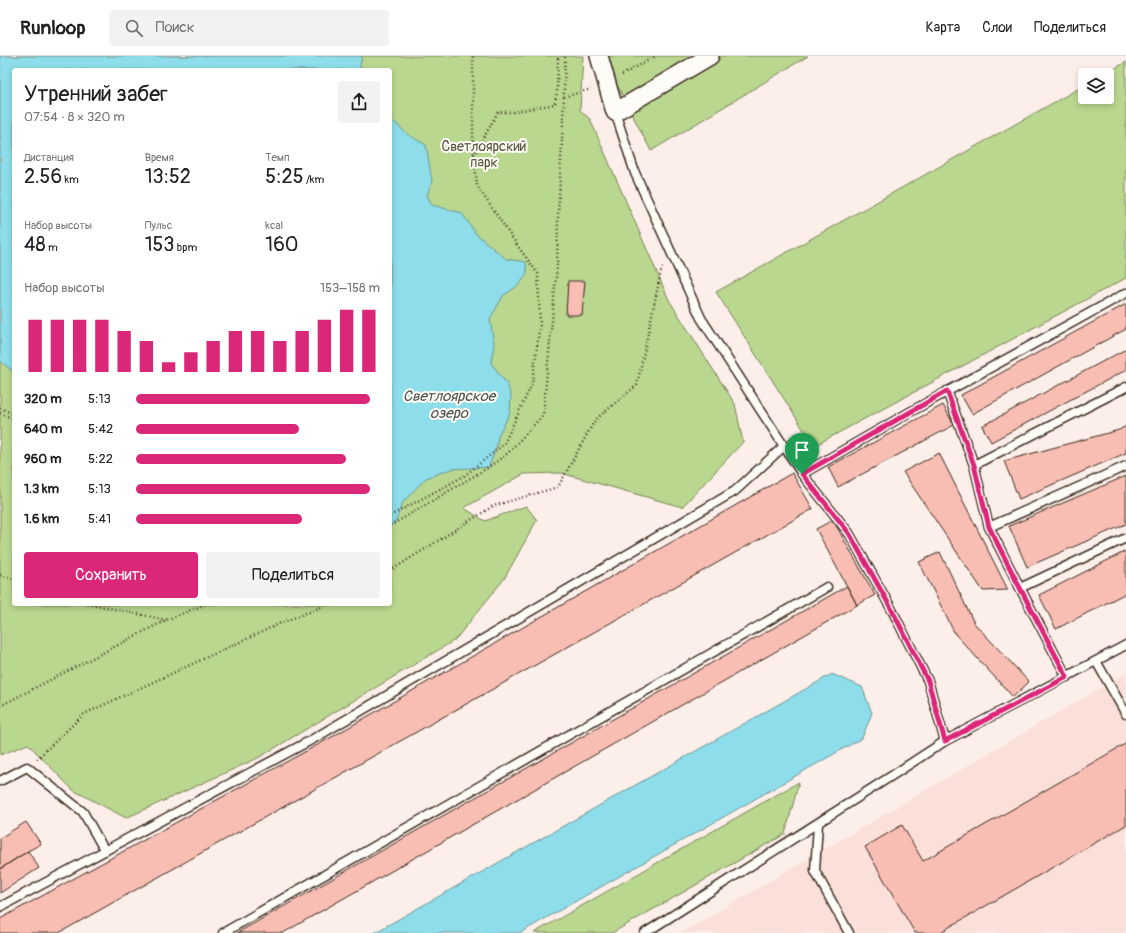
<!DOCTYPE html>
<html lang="ru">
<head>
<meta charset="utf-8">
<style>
  body { margin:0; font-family:Pangolin,sans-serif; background:#f2f2f2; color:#202124; height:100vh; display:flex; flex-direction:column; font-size:15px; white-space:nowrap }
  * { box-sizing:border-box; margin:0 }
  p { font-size:13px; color:#757577 }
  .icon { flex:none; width:22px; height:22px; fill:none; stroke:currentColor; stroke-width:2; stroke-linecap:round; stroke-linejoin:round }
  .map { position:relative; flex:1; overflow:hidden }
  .side { position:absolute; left:12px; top:12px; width:380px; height:538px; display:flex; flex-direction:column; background:#fff; border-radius:4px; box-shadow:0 2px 6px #0003 }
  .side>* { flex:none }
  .controls { position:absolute; left:1078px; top:12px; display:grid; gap:8px }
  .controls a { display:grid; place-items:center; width:36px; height:36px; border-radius:4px; background:#fff; box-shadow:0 2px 6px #0003; font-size:20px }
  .pin { position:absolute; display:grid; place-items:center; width:34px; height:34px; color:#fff; margin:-41px -17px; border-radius:50% 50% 50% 0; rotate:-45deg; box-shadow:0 0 4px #0007 }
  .pin .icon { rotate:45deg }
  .round { display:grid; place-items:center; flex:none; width:42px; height:42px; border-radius:4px; background:#f2f2f2 }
  .summary { display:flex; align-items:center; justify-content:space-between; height:68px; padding:0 12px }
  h1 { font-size:22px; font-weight:600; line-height:30px }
  .metrics { display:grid; grid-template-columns:repeat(3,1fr); gap:6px; height:68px; padding:4px 12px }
  .metrics div { display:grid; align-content:center }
  .metrics b { font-size:20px; font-weight:600 }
  .metrics small { font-size:11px; font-weight:400 }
  .metrics p { font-size:11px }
  .chart { height:112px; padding:8px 12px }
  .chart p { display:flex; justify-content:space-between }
  .chart svg { width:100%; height:72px; margin-top:4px; stroke:#db2777; stroke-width:6 }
  .action { display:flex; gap:8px; margin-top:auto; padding:8px 12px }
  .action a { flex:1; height:46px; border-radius:4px; background:#db2777; color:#fff; font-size:16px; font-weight:600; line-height:46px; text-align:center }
  .action a+a { background:#f2f2f2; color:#202124 }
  ul { padding:0 12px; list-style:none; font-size:13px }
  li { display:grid; grid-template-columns:64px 48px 1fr; align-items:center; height:30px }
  li i { height:10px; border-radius:5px; background:#db2777 }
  header { display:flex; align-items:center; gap:24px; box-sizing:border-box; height:56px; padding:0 20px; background:#fff; border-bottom:1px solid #e0e0e0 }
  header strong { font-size:19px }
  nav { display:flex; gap:22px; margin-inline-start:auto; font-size:14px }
  .search { width:280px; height:36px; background:#f2f2f2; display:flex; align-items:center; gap:10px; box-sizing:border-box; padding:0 14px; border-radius:4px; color:#757577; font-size:15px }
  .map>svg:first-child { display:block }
</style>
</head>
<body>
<header>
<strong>Runloop</strong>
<div class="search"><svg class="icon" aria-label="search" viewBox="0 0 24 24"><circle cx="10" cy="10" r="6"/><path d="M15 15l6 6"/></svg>Поиск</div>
<nav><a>Карта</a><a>Слои</a><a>Поделиться</a></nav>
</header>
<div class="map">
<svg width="1126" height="877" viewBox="0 0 1126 877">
  <rect width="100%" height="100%" fill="#fcefe9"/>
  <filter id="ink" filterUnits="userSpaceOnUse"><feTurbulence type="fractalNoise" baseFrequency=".025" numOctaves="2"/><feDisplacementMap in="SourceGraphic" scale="8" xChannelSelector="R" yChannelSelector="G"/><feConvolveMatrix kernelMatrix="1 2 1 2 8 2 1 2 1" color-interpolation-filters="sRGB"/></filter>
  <g filter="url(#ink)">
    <path fill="#fbe0d9" d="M1126 617V877H681Z"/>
    <path fill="#b9d78f" stroke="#7a8056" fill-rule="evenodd" d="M0 0H583L580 54 590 63 669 244 735 348 743 386 682 451 561 417 524 418 464 452 485 465 526 450 537 464 504 523 455 584 258 702 126 762 73 734 28 688 0 699ZM14 14H390V548H14Z
      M608 0H808L651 95 617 29Z
      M1126 6V222L814 390 716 236 1085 29V41H1107V19H1103Z
      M799 726 785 778 612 877H534Z"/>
    <path fill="#8dddea" stroke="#6c9598" d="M0 0H362L360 10 361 14H14V316L0 305Z
      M390 62 407 78 426 89 432 125 427 139 432 149 462 157 476 178 506 203 526 206 527 217 520 228 503 240 490 263 494 288 491 307 507 328 511 340 510 357 498 380 497 389 489 411 451 413 426 422 403 446 395 467 390 469Z
      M832 618 862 631 872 657 862 682 520 877H374Z"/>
    <path fill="#f8bdb3" stroke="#3b2a1e" d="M568 225H585L582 259H566Z
      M1126 248V273L972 358 961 339Z
      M1126 293V314L991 386 982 370Z
      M943 349 954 369 838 431 828 411Z
      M1126 370V397L1019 443 1004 405 1119 374Z
      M939 397 1008 534 983 535 903 416Z
      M792 417 813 453 59 877H0V863L330 682Z
      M1126 420V468L1027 511 1009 470Z
      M833 464 875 539 857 549 816 473Z
      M1126 495V537L1056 573 1039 539Z
      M940 496 974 567 1029 626 1013 641 955 578 919 506Z
      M847 530 857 549 283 877H237Z
      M1125 688 1126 690V769L939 877H915L865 791 902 769 923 805Z
      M26 766 41 788 28 795 0 813V782Z
      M28 795 39 812 0 837V813Z"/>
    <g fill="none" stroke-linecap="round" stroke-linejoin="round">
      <defs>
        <path id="service" d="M615 56 635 117 701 262 802 418 849 477 892 554 928 625 945 685 893 719 645 877
          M947 335 974 409 1126 331
          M974 409 989 471 1126 410
          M802 418 910 356 1126 237
          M989 471 1020 532 1067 621
          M1020 532 1126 482
          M1096 605 1126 658
          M945 685 1126 589
          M0 725 27 711 83 756 105 795
          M818 768 815 815 849 877
          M0 851 313 683 735 435 784 390
          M223 877 827 531"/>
        <path id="minor" d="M599 0 615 56 710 0"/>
      </defs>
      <use href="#service" stroke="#3b2a1e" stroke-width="11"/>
      <use href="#minor" stroke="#3b2a1e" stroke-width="20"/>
      <path stroke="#3b2a1e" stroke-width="2.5" stroke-dasharray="1 3" stroke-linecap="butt" d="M622 19 656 0
        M564 41 591 33
        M474 99 498 56H513L555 48 557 35 558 0
        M0 352 14 358
        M0 357 14 363
        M390 460 464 420 504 388 532 328 540 268 538 218 517 189 477 130 473 88V0
        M390 469 395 467 489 411 508 397 543 359 557 211 558 159 563 66 565 0
        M390 515 493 450 558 431 595 364 637 329 662 211
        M0 519 14 523
        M91 548 166 564
        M0 650 166 564 206 548
        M37 703 84 658 281 567 329 548"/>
      <use href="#service" stroke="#fdfcf7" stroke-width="8"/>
      <use href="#minor" stroke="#fdfcf7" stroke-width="17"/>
    </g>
  </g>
  <g fill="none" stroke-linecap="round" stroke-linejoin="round" filter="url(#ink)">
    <defs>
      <path id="route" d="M947 335 974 409 989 471 1020 532 1067 621 945 685 928 625 892 554 849 477 802 418Z"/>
    </defs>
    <use href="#route" stroke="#fff" stroke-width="8"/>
    <use href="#route" stroke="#db2777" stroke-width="5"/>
  </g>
  <g text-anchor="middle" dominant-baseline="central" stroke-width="4" stroke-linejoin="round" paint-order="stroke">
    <g font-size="14" fill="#5a553a" stroke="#fdfcf7">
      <text x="484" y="90">Светлоярский<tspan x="484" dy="16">парк</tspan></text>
    </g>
    <g font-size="15" font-style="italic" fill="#505751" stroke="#fdfcf7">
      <text x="449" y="340">Светлоярское<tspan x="449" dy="17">озеро</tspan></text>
    </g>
  </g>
</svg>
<div class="controls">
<a><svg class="icon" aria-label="layers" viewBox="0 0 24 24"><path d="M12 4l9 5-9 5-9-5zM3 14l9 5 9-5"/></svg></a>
</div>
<div class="pin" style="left:802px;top:418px;background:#1e9e55"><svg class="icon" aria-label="arrive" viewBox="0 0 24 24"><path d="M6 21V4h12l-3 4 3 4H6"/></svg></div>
<section class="side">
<div class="summary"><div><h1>Утренний забег</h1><p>07:54 · 8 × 320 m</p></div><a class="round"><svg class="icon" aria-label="share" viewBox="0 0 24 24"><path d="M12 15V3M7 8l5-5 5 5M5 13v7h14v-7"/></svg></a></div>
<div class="metrics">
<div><p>Дистанция</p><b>2.56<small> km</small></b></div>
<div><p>Время</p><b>13:52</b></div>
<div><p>Темп</p><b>5:25<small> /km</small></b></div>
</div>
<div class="metrics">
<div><p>Набор высоты</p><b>48<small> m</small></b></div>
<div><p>Пульс</p><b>153<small> bpm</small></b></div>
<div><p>kcal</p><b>160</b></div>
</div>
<div class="chart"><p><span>Набор высоты</span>153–158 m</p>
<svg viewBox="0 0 160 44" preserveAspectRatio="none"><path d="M5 44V12M15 44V12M25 44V12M35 44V12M45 44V19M55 44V25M65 44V38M75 44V32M85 44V25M95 44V19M105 44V19M115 44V25M125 44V19M135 44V12M145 44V6M155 44V6"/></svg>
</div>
<ul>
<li><b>320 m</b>5:13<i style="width:96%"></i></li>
<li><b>640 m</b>5:42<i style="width:67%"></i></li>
<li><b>960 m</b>5:22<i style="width:86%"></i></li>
<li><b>1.3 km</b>5:13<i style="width:96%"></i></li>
<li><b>1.6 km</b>5:41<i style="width:68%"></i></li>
</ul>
<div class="action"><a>Сохранить</a><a>Поделиться</a></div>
</section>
</div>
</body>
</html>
